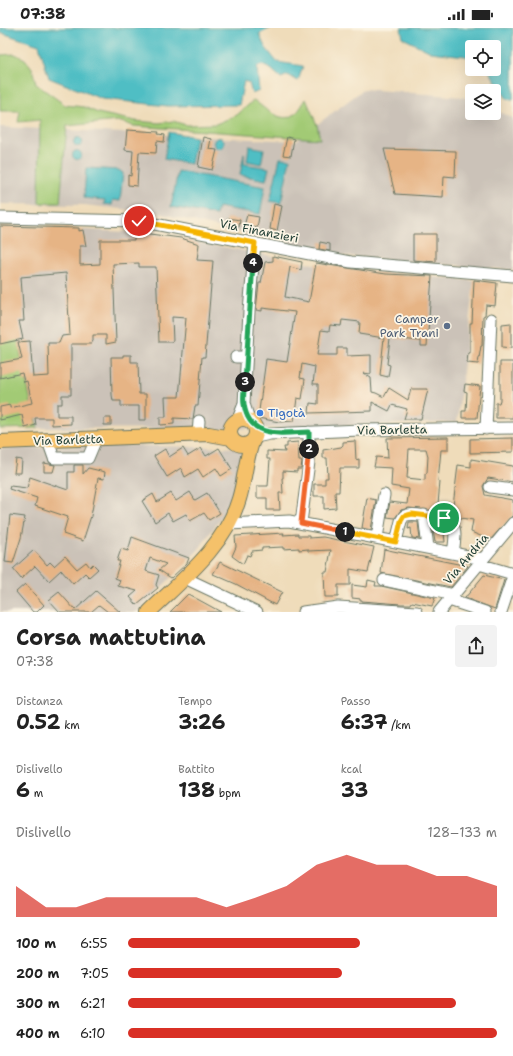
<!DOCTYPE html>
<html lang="it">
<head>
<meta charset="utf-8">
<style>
  body { margin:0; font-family:"Shantell Sans",sans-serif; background:#f2f2f2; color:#222; height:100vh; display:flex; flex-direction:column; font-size:15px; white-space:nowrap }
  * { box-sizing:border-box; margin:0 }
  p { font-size:13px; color:#767676 }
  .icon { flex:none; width:22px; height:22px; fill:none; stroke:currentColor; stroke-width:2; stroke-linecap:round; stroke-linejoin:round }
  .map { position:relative; height:584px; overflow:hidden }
  .panel { display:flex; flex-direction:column; background:#fff; flex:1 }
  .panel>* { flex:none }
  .fabs { position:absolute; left:465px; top:12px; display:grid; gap:8px }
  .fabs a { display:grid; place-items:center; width:36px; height:36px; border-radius:4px; background:#fff; box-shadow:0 4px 16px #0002; font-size:20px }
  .pin { position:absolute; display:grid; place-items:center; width:34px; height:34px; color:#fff; margin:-17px; border:2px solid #fff; border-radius:50%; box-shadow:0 1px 4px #0007 }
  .km { position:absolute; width:20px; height:20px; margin:-10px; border-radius:50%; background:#222; color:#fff; font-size:11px; line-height:20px; text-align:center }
  .round { display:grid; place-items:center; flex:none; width:42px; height:42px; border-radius:4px; background:#f2f2f2 }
  .headline { display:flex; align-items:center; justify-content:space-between; height:68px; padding:0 16px }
  h1 { font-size:22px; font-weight:700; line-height:30px }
  .stats { display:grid; grid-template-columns:repeat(3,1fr); gap:6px; height:68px; padding:4px 16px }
  .stats div { display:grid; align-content:center }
  .stats b { font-size:20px; font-weight:700 }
  .stats small { font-size:11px; font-weight:400 }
  .stats p { font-size:11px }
  .chart { height:112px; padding:8px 16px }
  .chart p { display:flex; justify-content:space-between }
  .chart svg { width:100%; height:72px; margin-top:4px; fill:#d93025; opacity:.7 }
  ul { padding:0 16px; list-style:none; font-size:13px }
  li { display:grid; grid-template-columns:64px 48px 1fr; align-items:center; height:30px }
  li i { height:10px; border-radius:5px; background:#d93025 }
  .status { display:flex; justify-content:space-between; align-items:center; height:28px; padding:0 20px; background:#fff; direction:ltr }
  .status svg { height:11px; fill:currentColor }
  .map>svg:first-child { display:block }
</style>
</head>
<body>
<div class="status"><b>07:38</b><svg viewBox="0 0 49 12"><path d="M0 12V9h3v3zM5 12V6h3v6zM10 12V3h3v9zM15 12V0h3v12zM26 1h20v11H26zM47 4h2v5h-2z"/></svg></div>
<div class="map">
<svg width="513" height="584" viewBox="0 0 513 584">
  <rect width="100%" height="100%" fill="#fcf5e5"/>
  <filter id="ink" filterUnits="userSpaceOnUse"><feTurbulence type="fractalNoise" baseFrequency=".025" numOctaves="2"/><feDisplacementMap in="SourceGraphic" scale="8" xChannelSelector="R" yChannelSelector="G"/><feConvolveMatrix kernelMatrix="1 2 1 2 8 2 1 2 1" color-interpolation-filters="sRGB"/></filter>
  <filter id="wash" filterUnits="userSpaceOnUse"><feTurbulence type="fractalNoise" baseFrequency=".012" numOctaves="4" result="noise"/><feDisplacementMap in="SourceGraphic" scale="16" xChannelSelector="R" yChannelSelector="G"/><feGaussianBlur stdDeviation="0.9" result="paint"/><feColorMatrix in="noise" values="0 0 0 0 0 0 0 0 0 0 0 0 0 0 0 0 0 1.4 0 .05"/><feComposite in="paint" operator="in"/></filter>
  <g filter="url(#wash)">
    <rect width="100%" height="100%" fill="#efdcba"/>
    <path fill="#cbc2b8" d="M364 61 462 69 472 73V85H494V82L513 90V242L335 227 159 185 84 177 0 176V99L295 113Z
      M0 198 151 205 334 240 474 253 457 394 232 401 38 400 31 375 14 293Z
      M107 417 242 420 236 468 199 521 137 584H0V421Z"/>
    <path fill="#a2ca75" stroke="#608454" d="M15 26 25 31 32 40 36 56 65 77 84 79 98 85 135 93 159 95 173 93 186 97 216 96 237 87 254 72C264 80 282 97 295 86 300 82 303 75 306 71L317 97 320 111 134 98 118 93 67 98 60 175H39L40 92 18 94 20 83H0V27Z
      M0 229 31 375 38 400 0 401Z"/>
    <path fill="#4fbec4" stroke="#377e7c" d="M0 0H271L259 6 265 19 277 34 303 38 298 53 288 47 281 50 271 41 262 37 257 39 259 63 252 66 249 55 244 53 239 77 168 78 102 71 49 50 39 17 2 5 0 7Z
      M401 0H513V72L507 71 488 41H494V19H472V31L465 28 431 24 403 10Z
      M169 104 196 109 191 136 164 131Z
      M73.5 114a4.5 4.5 0 1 1 9 0a4.5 4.5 0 1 1-9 0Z
      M213.5 115a5.5 5.5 0 1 1 11 0a5.5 5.5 0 1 1-11 0Z
      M249 118 264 121 261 136 247 133Z
      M72.5 127a4.5 4.5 0 1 1 9 0a4.5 4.5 0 1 1-9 0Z
      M244 126V136L269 140 266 152 240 147Z
      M280 130 290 131 281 175 270 173Z
      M86 140 119 142 123 145 120 173 113 172 112 177 104 176 105 172 84 170Z
      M178 143 265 159 260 186 218 179 216 187 171 179Z"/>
    <g id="blocks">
      <path fill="#e6b485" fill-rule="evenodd" d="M127 102 159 104 158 106 165 107 164 114 157 113 156 125 139 124 137 158 128 157V147L131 148 133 123 125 122Z
        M203 109 211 111 209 121 217 122 212 142 198 139Z
        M287 109 294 111 291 128 283 127Z
        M384 121 456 123 455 149 444 148 443 169 395 166Z
        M274 176 282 178 277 203 270 201Z
        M247 187 259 189 257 200 244 198Z
        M227 190 240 192 239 199 226 197Z
        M0 198 79 200V203L83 202 86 218H80V237L100 236V212H134V204L181 210 199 216 197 232 213 233 205 329H202L198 378H195L193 391 174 390V396L160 397V389H166L165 369H179L186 290 172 289 173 314H159L156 239H139V235L113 236 116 314 106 316V307H93V313L91 316H71V367H62V376H57V388H71V396L52 397V390H35L36 397 25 400 22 387 0 392V379L10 377V380L32 375 27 353 24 354 22 345 0 350V335L22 331 18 314 30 313 33 349 49 348 48 315H59L62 308 70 307 66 245 21 249 24 293H19L23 311 0 316Z
        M413 206H436V234L413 232Z
        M320 214 330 216V223L319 221Z
        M273 228 302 234 301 242 290 239 285 269 309 274 316 235 386 246 432 248 427 318H421V313L390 310 387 336 390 337 388 349 380 347 384 310 359 306 360 294 342 292 341 298 330 297 329 303 321 302 317 327H337V320H347V328L371 327V346L363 345 371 350 372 364 376 365 384 369 389 360 408 372 411 361H428L421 391H404L407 381 392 377 389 383 372 374V383L309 385 310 375 318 376V356H313L315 339 302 336 300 350 305 351 302 371 297 370 294 393 279 394 258 390 266 331 287 334 295 284 262 280V283L256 282 259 255H261L265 234 273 233Z
        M474 252 497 255 495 278 486 277 485 287 483 288 482 318H481L478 336 467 335 468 325H470V295H472Z
        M511 295V320L502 319V296Z
        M123 327H131V334H138L139 366H146V392H139V378H121V373H113L112 367 111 329H123Z
        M500 334H513V390H496V375H499L500 372Z
        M465 356 480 358 477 390H462V383H466L467 364 464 363Z
        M104 390H111V397H104Z
        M448 409V422H441L438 453 440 454 438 476 453 478 458 437 471 439V431L513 438V454L488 450 483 458 485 467 513 472V487L490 512 471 504 473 492 455 489 445 484 409 480 401 482 395 490 387 489 390 474 407 476 409 461 391 458 392 440 374 439 376 429 388 430 387 410ZM409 421H426L428 428 427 445 425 446V452L407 450Z
        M513 410V424L470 425V411Z
        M355 413 356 432 359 431V440H340L339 464H335L336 480 324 481V468H314V456H325V450H328L327 430H323V422L341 419 343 417V414Z
        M298 414 299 433H302L301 441H297V444L283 443V450H282L283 465H279L280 482H267V470H257V458H268L270 431H267V423L285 424 284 419H287V415Z
        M183 420 188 428 201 420 206 428 219 420 232 441 221 448 216 440 203 449 198 441 185 449 181 440 167 449 154 428 165 421 169 429Z
        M16 431 22 432 21 445H14Z
        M44 435 55 437 53 444H44Z
        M74 437H83V446L88 440 105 444 104 451 98 450 91 488 83 513 63 506 68 489 35 478 37 470 9 461 10 458 27 460 30 449 68 462V444H74Z
        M190 464 195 472 207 465 220 485 209 492 204 485 190 493 186 486 173 493 168 485 155 494 142 473 153 466 157 474 171 465 176 473Z
        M367 470 376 472 371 502 362 500Z
        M10 487 25 489 21 510 13 535 5 534Z
        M409 494H418L420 511 412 510 411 500 408 501Z
        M432 496 441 497 442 506 444 505 445 514H435Z
        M284 505 283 507 298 506V508H309V510L323 509 374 519 368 544 350 541V557H338V569H325L324 544H327L331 522 308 523V521L299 522V520L283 521V519L262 520V522L252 523 250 528 247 527 243 536 232 528 236 519 235 508Z
        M132 509 189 530 187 535 171 550 159 542 166 536 150 530 146 543 159 547 156 557 158 560 137 577 130 569 137 563 118 558 120 552 115 550 120 533H117L121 521 128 523Z
        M384 521 393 523 468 538 451 559 381 545Z
        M34 522 47 537 50 534 54 538 65 528 77 541 86 534 90 539 93 536 98 541 89 549 85 545 73 556 61 542 49 553 35 538 21 551 13 541Z
        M220 534 282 564 275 577 236 556 213 546Z
        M484 547 504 552 495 581 465 570Z
        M368 552 376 554 375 558H381L435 570 432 578 412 574 411 576H401L361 573V571L352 570V557L367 559Z
        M25 556 44 577 37 584H33L16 564Z
        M96 563 120 584H108L99 577 91 584H60L49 572 59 564 75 582Z
        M188 566 221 584H170Z"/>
    </g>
  </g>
  <g filter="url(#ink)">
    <use href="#blocks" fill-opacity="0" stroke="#687563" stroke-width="1"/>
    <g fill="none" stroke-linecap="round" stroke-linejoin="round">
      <defs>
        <path id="minor" d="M0 190 139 193 351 234 513 248
          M236 329H246
          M244 376 249 391
          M238 391 244 376 249 283 255 215
          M486 401 491 291
          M198 407 199 393
          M256 409 270 406 360 402 513 400
          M48 413 54 430H88L96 411
          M490 459 513 462
          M424 487 428 520
          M301 495 309 434V404
          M228 496 289 493 483 531
          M377 510 384 467
          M396 514 401 493 404 488C411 485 419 487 426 488 455 491 458 495 453 525
          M479 536 513 546
          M185 550 257 584
          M384 552 454 567
          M449 572 485 584
          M303 584 338 579 417 584
          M439 584 513 495
          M501 584 513 548"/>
        <path id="major" d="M230 404a13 13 0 1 1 26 0a13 13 0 1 1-26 0Z
          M0 414 209 406 231 410
          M149 584C183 551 225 518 239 471 245 452 245 432 253 412"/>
      </defs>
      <use href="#minor" stroke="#687563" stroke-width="13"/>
      <use href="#major" stroke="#687563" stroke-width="16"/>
      <use href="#minor" stroke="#fff" stroke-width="11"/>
      <use href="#major" stroke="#f5c16b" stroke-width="14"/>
    </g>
  </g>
  <g fill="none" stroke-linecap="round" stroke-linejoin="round" filter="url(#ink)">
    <defs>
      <path id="split-1" d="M345 504 396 514 401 493 404 488 412 486 444 490"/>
      <path id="split-2" d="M309 421 301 495 345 504"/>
      <path id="split-3" d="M245 354C244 361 243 370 244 376 249 412 282 405 309 404V421"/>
      <path id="split-4" d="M245 354 253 235"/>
      <path id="split-5" d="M139 193 255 215 253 235"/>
    </defs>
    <use href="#split-1" stroke="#fff" stroke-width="8"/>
    <use href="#split-2" stroke="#fff" stroke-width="8"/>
    <use href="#split-3" stroke="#fff" stroke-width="8"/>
    <use href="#split-4" stroke="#fff" stroke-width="8"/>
    <use href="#split-5" stroke="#fff" stroke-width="8"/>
    <use href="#split-1" stroke="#f5b400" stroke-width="5"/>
    <use href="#split-2" stroke="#f0652b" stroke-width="5"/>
    <use href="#split-3" stroke="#22a559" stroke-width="5"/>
    <use href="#split-4" stroke="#22a559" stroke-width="5"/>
    <use href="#split-5" stroke="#f5b400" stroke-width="5"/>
  </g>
  <circle fill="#5c6f8a" stroke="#fcf5e5" stroke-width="1.5" cx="447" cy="298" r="4"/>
  <circle fill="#3f7fe0" stroke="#fcf5e5" stroke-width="1.5" cx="260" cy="385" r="4"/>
  <g text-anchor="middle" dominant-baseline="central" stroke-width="3.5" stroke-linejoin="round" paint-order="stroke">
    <g font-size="12" fill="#1f3d34" stroke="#fcf5e5">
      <text transform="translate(259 203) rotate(11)">Via Finanzieri</text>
      <text transform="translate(392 402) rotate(-1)">Via Barletta</text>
      <text transform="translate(68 412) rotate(-2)">Via Barletta</text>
      <text transform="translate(466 531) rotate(-50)">Via Andria</text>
    </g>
    <g font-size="12" fill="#4e5e75" stroke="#fcf5e5" text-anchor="end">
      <text x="439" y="291">Camper<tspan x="439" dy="14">Park Trani</tspan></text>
    </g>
    <g font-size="12" fill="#366cbe" stroke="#fcf5e5" text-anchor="start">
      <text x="268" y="385">Tigotà</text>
    </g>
  </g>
</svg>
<div class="fabs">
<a><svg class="icon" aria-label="locate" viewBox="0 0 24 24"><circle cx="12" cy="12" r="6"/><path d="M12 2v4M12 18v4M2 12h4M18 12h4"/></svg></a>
<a><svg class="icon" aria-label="layers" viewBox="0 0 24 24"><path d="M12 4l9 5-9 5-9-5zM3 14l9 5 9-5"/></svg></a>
</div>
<div class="pin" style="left:444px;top:490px;background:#1e9e55"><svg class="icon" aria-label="arrive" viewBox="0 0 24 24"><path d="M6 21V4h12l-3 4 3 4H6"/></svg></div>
<div class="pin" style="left:139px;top:193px;background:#d93025"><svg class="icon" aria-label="check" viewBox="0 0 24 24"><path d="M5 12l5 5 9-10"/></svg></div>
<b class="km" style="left:345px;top:504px">1</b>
<b class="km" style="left:309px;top:421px">2</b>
<b class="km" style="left:245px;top:354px">3</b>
<b class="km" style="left:253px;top:235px">4</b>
</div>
<section class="panel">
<div class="headline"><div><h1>Corsa mattutina</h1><p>07:38</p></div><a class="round"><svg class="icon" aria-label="share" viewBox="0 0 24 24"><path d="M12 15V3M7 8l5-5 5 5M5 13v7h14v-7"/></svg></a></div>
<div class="stats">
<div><p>Distanza</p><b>0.52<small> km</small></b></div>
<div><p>Tempo</p><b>3:26</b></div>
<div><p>Passo</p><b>6:37<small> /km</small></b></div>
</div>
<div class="stats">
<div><p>Dislivello</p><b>6<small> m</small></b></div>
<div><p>Battito</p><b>138<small> bpm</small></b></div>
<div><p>kcal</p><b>33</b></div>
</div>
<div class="chart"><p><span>Dislivello</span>128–133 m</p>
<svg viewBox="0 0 160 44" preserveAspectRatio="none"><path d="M0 44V25L10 38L20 38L30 32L40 32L50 32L60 32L70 38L80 32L90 25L100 12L110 6L120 12L130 12L140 19L150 19L160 25V44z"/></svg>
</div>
<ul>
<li><b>100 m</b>6:55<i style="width:63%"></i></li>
<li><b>200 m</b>7:05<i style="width:58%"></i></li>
<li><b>300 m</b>6:21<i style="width:89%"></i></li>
<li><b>400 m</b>6:10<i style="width:100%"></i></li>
</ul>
</section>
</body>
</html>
